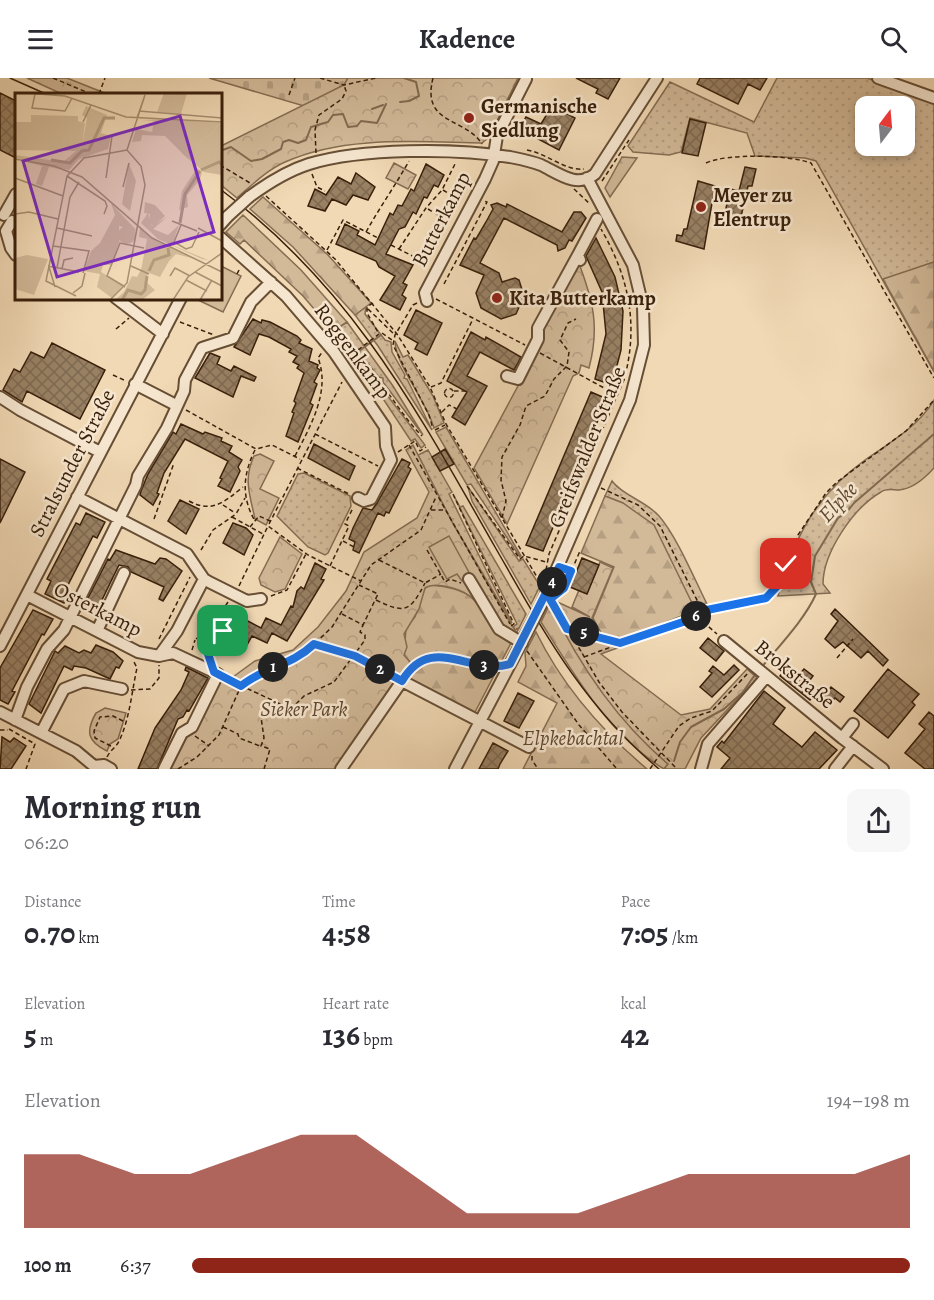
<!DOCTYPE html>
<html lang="en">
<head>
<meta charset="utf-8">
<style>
  body { margin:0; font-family:Alegreya,serif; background:#f7f7f7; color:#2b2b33; height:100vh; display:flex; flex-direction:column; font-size:22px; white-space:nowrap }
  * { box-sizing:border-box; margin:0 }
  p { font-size:20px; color:#7c7c81 }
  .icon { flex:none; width:33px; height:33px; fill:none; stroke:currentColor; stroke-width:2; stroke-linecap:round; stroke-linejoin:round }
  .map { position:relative; height:691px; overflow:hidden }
  .panel { display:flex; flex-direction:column; background:#fff; flex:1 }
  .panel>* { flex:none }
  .needle { width:39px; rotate:16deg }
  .buttons { position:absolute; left:855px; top:18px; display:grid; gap:12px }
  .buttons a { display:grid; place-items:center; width:60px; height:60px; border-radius:12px; background:#fff; box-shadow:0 3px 9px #0003; font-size:30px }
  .pin { position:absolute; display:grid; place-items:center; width:51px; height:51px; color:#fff; margin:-26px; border-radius:12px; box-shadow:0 3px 9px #0006 }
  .km { position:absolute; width:30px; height:30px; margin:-15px; border-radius:50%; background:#222; color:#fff; font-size:16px; line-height:30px; text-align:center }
  .round { display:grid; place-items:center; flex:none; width:63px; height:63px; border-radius:12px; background:#f7f7f7 }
  .summary { display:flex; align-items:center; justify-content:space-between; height:102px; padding:0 24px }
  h1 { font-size:33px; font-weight:700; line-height:45px }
  .stats { display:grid; grid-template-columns:repeat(3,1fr); gap:9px; height:102px; padding:6px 24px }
  .stats div { display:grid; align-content:center }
  .stats b { font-size:30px; font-weight:700 }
  .stats small { font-size:16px; font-weight:400 }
  .stats p { font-size:16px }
  .chart { height:168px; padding:12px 24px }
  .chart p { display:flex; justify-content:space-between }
  .chart svg { width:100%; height:108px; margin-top:6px; fill:#8f2418; opacity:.7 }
  ul { padding:0 24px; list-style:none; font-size:20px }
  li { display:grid; grid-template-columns:96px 72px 1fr; align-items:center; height:45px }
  li i { height:15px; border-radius:8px; background:#8f2418 }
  header { display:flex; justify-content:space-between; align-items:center; height:78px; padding:0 24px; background:#fff; font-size:27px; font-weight:700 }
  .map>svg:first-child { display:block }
</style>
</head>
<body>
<header><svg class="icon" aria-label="menu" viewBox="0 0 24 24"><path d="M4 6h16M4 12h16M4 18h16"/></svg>Kadence<svg class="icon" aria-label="search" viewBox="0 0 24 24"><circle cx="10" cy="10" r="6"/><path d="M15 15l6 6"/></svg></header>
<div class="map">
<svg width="934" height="691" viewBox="0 0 934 691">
  <defs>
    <pattern id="grass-dots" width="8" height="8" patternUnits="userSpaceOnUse" patternTransform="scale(1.5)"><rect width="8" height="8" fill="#d2b998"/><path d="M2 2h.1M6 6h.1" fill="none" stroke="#b59f82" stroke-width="1.8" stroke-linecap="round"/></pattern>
    <pattern id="forest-firs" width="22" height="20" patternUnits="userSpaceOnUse" patternTransform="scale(1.5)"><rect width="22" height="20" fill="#d2b998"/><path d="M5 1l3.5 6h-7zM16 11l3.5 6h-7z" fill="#b59f82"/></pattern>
    <pattern id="cemetery-stones" width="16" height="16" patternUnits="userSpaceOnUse" patternTransform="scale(1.5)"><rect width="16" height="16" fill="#d2b998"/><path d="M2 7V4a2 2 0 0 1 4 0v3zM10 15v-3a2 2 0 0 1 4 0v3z" fill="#b59f82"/></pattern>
    <pattern id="park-crowns" width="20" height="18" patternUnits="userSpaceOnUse" patternTransform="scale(1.5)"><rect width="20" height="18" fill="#d2b998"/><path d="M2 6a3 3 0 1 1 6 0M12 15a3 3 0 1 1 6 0" fill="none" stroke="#b59f82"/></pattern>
    <pattern id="building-cross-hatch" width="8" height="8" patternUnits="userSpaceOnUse" patternTransform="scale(1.5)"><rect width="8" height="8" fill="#988063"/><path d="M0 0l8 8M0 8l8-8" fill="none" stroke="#7d6850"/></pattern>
  </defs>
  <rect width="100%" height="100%" fill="#f1d9b5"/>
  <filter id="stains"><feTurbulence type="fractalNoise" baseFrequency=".00333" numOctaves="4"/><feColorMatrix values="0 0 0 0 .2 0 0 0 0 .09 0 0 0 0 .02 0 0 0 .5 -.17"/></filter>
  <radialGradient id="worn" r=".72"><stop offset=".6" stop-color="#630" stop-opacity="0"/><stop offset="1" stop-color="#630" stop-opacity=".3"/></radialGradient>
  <path fill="url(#grass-dots)" stroke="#856c51" stroke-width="1.5" fill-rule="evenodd" d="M777 0H867L934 23V184L883 202 934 294 816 83 805 80 755 78 747 55 690 40 681 74 669 77 633 74 628 68 670 4 754 44ZM866 28H904V68H866Z
    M366 228 365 236 385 262 391 264 392 274 405 297 404 300 407 301 432 352 378 268 355 237Z
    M347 244 393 308 423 357 383 304V300L379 299 365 282 361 284 356 277 360 274 358 271 354 274 333 253Z
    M395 263 403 279 408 277 433 318 444 345 434 350C427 324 395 286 395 263Z
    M365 288 425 367 421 370 415 361 411 363 362 289Z
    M934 322V390C925 400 913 411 899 412 893 412 886 410 881 414 853 430 823 475 823 506L830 515 778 518C792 462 817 416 865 382 889 365 919 348 934 322Z
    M446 349 521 478 520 479 471 406 467 407 436 354Z
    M428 372 452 414 449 416 512 545 452 444 418 377Z
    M304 395 350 418 351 428 328 475 325 477 308 469 277 438 298 396Z
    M612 403C623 418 646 423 659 438 678 460 696 505 710 532L700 536 691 530 692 525 623 425 605 418Z
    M468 409 519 483 523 481 540 508 531 526 472 423Z
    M454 418 460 429 463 428 526 536 519 550 515 552 513 549 517 546Z"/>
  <path fill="url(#forest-firs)" stroke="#856c51" stroke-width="1.5" d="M622 79 637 80 610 119 605 110Z
    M263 119 328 177 371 225 355 237 293 169 250 131Z
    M243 137 301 192 347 244 333 253 303 218 244 162 240 166 226 154Z
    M934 184V293L883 201Z
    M605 418 623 425 654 447 692 525 687 536 616 564 604 560 593 540 614 489 581 475Z
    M430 507C443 508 461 511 471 519 488 534 489 549 512 563L474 636 400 598 410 584 404 577 406 550 415 539 425 510Z
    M550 526C579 587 617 642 668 686L664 691C610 658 574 597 541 544Z
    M536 554C562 607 602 653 647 691H523L557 625 518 604 526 588 525 575Z"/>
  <path fill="url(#cemetery-stones)" stroke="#856c51" stroke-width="1.5" d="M209 0H348L344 7 304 28Z"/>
  <path fill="url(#park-crowns)" stroke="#856c51" stroke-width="1.5" d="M27 0H67L107 16H62Z
    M348 0H518L489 59 482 65C419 64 345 57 285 84 267 92 252 107 237 120L221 107V68L344 7Z
    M394 85 416 97 408 111 386 100Z
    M578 183C593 222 600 249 589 290L581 287 579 295 573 298 507 446 474 390 534 278 540 253Z
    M413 367 452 444 511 546 515 552 519 550 512 563C488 549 488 532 470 518 460 511 436 503 425 510L419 531 404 556 407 569 404 577 410 584 336 691H166L219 601 226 604 255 583 293 572 318 549 346 513 364 474 417 440 429 414 406 372Z
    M260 376 274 383 260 411 279 420 266 447 255 441C250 417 243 401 254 378Z
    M280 459 302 476 285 511 275 514 261 507 259 500Z
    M600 484 613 490 592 540 604 560 616 564 687 536 691 530 700 536 696 544 690 543 601 576 681 637 710 631 747 591 757 600 701 660 685 691H664L668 686C616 642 579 587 550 526L553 522 590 539 572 529 579 512 587 515Z
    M105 630 126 635 118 661 110 666 107 673C88 664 85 654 96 635Z"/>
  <path fill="#d2b998" stroke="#856c51" stroke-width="1.5" d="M221 188 241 198 223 234 198 222 220 220Z
    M449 458 471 498 462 503 457 496 447 501 429 469Z"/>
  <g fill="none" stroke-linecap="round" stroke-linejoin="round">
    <path stroke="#81694e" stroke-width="2" d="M400 24 409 23 419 18 416 4 404 0
      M372 31 383 27
      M220 73 231 69 251 83 262 81 281 71 283 64 289 62 298 65 306 62 311 49 328 44 333 37 343 36 348 49 357 48 361 43 377 45 386 26
      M359 273 381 257
      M761 590C779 568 805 541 816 516L811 504 815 478 838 440 846 435 854 425 934 356
      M674 683 680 664 691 649 724 631 743 614 754 598"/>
  </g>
  <path fill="url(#building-cross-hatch)" stroke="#381f0a" stroke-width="1.5" d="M576 0H620L608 21 596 15 598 11Z
    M700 0H767L760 12 748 6 738 26 697 6Z
    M0 15 16 23V80L0 72Z
    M552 28 575 40 559 72 519 51 526 39 541 46Z
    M690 41 706 45 698 78 682 75Z
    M426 86 444 97 438 109 434 107 427 120 424 119 416 136 413 134 405 149 399 151 386 176 413 187 403 205 407 207 402 217 406 220 400 232 380 222 395 198 379 189 376 183 336 166 345 146 359 153 357 157 375 167 390 135 393 137 398 127 402 128 411 111 414 113Z
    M745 89 756 91 752 108H748L740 143 724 140 730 111 739 113Z
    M356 95 375 109 368 122 353 117 346 127 332 121 325 133 308 128 315 111 326 117 338 99 351 106Z
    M698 103 715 108 704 171 676 163 677 157 682 158 684 151H687Z
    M497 125 506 129 507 126 562 154 574 134H581L586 140 572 163 569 162 565 170 558 173 557 167 504 140 480 185 499 195 502 204 515 200 519 202 524 218 516 236 501 241 481 230 476 215 484 197 460 187 474 160 476 161 486 144 493 131 491 127Z
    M596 160 615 199 623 233 621 272 612 307 595 301 606 256 602 214 586 178Z
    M416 232 442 245 427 277 415 271 418 265 404 257Z
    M253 241 261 245 262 242 270 244 297 258 301 262 299 265 312 271 309 283 318 287 317 290 320 292 314 304 317 306 310 325 313 327 298 364 286 358 294 335 292 334 296 325 294 323 304 295 297 290 299 287 293 284 297 278 289 274 291 271 269 259 259 256 250 277 234 269Z
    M471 254 485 262 486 259 521 279 514 292 480 274 467 298 487 308 465 347 452 339 467 314 447 303Z
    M52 265 105 292 80 341 27 313 22 324 3 312 14 291 20 294 31 274 44 280Z
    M210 275 220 279 217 286 231 293 234 288 256 299 254 303 241 298 233 319 195 300Z
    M591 314 607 321 543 473 526 467Z
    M181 346 203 356 205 354 222 360 221 363 232 368 229 374 242 382 238 389 240 393 230 414 218 408 222 401 220 400 228 383 185 361 164 395 157 415 159 416 153 427 140 417 141 413 148 396 173 354 176 356Z
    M314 366 355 388 349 402 308 380Z
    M445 371 454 386 440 393 432 379Z
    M0 381 25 394 0 445Z
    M402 381 410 385 408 389 411 391 389 435 386 434 384 438 378 435 359 475 353 472 355 464 349 461 353 450 363 430 372 432 377 425Z
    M180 422 199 431 186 456 168 443Z
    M86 435 105 444 97 460 93 458 66 511 70 513 64 525 45 516 51 503 47 501 76 445 80 447Z
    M233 445 246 450 253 457 244 477 223 465Z
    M116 472 155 486 160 480 166 481 182 493 163 523 159 521 164 509 131 494 128 489 119 487 98 530 87 522 108 481 110 482Z
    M582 480 599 487 587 516 570 509Z
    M315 485 326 491 321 501 324 502 287 563 272 555 267 565 252 558 247 567 236 561 230 574 217 567 222 557H229L232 550 240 553 246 542 261 550 266 540 281 547 291 528 293 529 297 513 301 509 304 511Z
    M835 531 888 582 883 588 868 573 861 580 843 564 835 570 825 561 838 543 831 536Z
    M33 532 53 541 44 557 42 556 12 613 15 614 8 626 0 622V590Z
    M708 560 724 573 716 583 700 570Z
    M96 567 113 574 123 583 119 590 116 589 110 601 86 590 74 588 72 592 64 588 41 635 29 626 55 573 58 575 65 568 79 575 84 572 91 575Z
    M734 587 739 592 712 619 700 609 712 595 709 593 713 588 724 597Z
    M186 589 208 600 189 633 187 632 183 639 178 641 157 691H138L155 650 181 612 189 594 185 592Z
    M787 589 798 598 804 591 813 598 807 606 816 614 810 622 780 598Z
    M888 591 919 616 912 624 915 627 888 660 854 633Z
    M831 609 844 619 840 624 835 620 828 627 821 622Z
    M764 613 785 630 773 646 802 669 815 654 837 672 819 691H721L730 680 717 669 722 663 724 665Z
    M518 615 534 623 519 650 504 643Z
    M929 634 934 638V691H925L905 675 925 651 919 646Z
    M2 659 10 664 14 660 26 668 11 691H0Z
    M493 665 508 673 500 686 498 691H479Z"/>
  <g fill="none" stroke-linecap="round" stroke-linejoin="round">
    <defs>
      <path id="minor" d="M878 0 934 20
        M249 119C268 105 287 93 309 86 362 70 455 70 510 79 520 81 531 83 541 87 558 95 577 111 595 96L657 0
        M4 137 16 116
        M12 143 6 153 11 170 16 177
        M220 147 228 138
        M220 159 286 218 334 274 385 349 386 368 391 382 371 421 364 423 358 420
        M580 182 578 177 597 141
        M116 220 163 256
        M427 223 425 215 485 101 493 83 497 58 526 1
        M507 298 518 301 538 261V250L578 177
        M135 306 172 325
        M0 319 20 332 100 374
        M77 419 187 476 204 501 209 504 247 523 261 521
        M469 501 499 551 522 565
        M27 517 138 574 159 578 173 575 218 596 192 649 182 655 164 691
        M542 525 630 322 644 267 643 229 633 187 587 100
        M97 553 124 495
        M724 563 842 660
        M0 568 181 220
        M159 578 177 553 204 501
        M0 634 76 673 94 688 104 687 111 691
        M15 642 27 609 47 571 64 552 136 407 138 398 167 350 184 313 185 302 202 270 233 260 251 224 271 204
        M853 646 842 660 883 691
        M41 655 64 611 84 603 122 611
        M341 691 402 603 529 669
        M455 691 526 556
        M701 691 708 666 766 599
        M835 691 853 668"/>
    </defs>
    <use href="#minor" stroke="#664e35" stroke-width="14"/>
    <path stroke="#381f0a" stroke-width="1.5" stroke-dasharray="4.5 3" stroke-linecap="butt" d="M53 0 91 16
      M320 0 344 7 376 0
      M433 0C421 47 465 39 482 66
      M99 16 105 0
      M289 17 295 0
      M527 72C546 75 565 93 584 91
      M316 75 315 52 319 37 342 21 346 13 344 7
      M706 85C727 75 789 77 811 85L934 300
      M220 87 250 105
      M312 96 317 109 325 113
      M602 103 629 62
      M574 111 590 126
      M443 112 451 117 455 115
      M266 118 335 181 397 256 430 309 446 346 540 504
      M428 131 438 137
      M366 154C380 129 395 108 409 83
      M391 167 428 186
      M399 171 426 130 442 112 456 84
      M327 172 343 142 378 160
      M237 196 240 190
      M444 206 487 124 484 123
      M436 221 525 267
      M373 225 367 229V235L379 256
      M417 225 413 227 395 257 393 267 429 337 433 351
      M368 231 395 257
      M180 244 214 257
      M116 251 129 240
      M382 255 392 262
      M346 266 362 287 365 286C386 308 400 336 422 358
      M540 275 617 317
      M113 297 126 303
      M431 309 441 305 473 241
      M444.5 315a4.5 4.5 0 1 1 9 0a4.5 4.5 0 1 1-9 0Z
      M454 313H466
      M186 332 256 371 272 367 300 381
      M442 334 449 327 457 331
      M435 352 445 347
      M315 356 378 388
      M409 367 510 546
      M255 372C243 396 241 419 255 443
      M398 374 415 363 420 373 426 369
      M295 378C310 349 331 313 318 280L323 273
      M297 390 349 416
      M467 408 520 481 524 478 546 484
      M601 410 638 427 660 448 698 524 695 540
      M453 416 514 546 511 548
      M189 423C213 436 225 423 243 409
      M223 427 235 435
      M431 432H443
      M232 439 263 456
      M502 440 506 423 501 402 502 379 520 347 526 328 545 318 554 301 567 288 569 274 560 262 568 245 576 241
      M154 441 174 385
      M269 446 342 304
      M250 449 259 438 270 443
      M343 463 354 469
      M201 472 213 452 236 436 245 420
      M427 472 445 504 450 501 461 505
      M379 482 425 505 441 496
      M330 488 349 448 345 446 353 430
      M546 492 549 476 624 302C639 247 629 199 601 151
      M567 492 576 495
      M239 508 268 448 308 477 361 503
      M556 517 564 510 580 473
      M271 518 287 512 306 476
      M376 522C405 536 410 534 425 505
      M552 524 599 604 622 634 677 691
      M697 534 772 517 781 504 798 457 826 415 837 404 906 353 934 322
      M342 536 363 547 378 516 359 507
      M568 551 619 564
      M196 560 203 565 209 582
      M159 561 190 499
      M314 566 355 577 393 598
      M192 572 195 562
      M207 573 219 554 223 553 234 531 226 527 228 524
      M527 573 579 647 617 691
      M584 579 692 539 702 543 717 556
      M837 580 853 561
      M407 594C433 567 465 585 498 590
      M227 601 276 624
      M131 612 150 611 159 600V587
      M802 615 812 605
      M223 649 238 656 239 660 260 668
      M9 651 35 666 26 691
      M0 652H8
      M195 658 208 667
      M111 668 95 660 94 653 100 639 113 638 125 644
      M532 678V682L538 691
      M107 679C111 671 117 669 120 661 130 639 132 612 137 590L133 582
      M178 691 197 679 219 657 241 608 258 594 299 581 332 549 371 487 421 452 436 419
      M264 691 270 671 261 668 264 660 261 639 276 624 291 631 304 618 334 604 365 562V557L360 554 363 547
      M650 691 679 648 691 640 712 633 749 594"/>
    <use href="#minor" stroke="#f6e6cf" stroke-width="10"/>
    <path stroke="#381f0a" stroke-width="1.5" d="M10 0 46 16
      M220 111C352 209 416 331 495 469 544 554 582 626 659 691"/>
    <defs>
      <path id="minor-bridge" d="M228 138 249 119
        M526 556 542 525"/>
    </defs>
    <use href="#minor-bridge" stroke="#664e35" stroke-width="14" stroke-linecap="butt"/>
    <path stroke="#381f0a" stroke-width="1.5" stroke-dasharray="4.5 3" stroke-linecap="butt" d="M358 272 379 256"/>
    <use href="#minor-bridge" stroke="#f6e6cf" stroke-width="10"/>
  </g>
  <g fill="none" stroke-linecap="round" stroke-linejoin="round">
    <defs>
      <path id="route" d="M223 553 211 564 207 573 214 594 241 608C266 588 291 588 314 566L355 578 402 603C431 554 470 598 510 586L559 489 571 493 564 510 550 521 567 551 620 565 695 540 697 534 766 520 781 504 786 486"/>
    </defs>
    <use href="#route" stroke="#fff" stroke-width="12"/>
    <use href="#route" stroke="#1a73e8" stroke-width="8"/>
  </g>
  <g fill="#8f2418" stroke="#f6e6cf" stroke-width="2">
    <circle cx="469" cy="40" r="6"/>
    <circle cx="701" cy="129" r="6"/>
    <circle cx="497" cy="220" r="6"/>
  </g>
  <g text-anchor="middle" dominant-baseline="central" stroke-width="5" stroke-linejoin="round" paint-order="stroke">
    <g font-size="21" font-weight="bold" fill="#381f0a" stroke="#f6e6cf" text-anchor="start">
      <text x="481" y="28">Germanische<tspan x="481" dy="24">Siedlung</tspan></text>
      <text x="713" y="117">Meyer zu<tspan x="713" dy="24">Elentrup</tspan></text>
      <text x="509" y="220">Kita Butterkamp</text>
    </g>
    <g font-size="21" fill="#381f0a" stroke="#f6e6cf">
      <text transform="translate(441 141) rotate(-63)">Butterkamp</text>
      <text transform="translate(353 273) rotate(53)">Roggenkamp</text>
      <text transform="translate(587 369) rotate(-68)">Greifswalder Straße</text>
      <text transform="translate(72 385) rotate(-63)">Stralsunder Straße</text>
      <text transform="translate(98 531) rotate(27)">Osterkamp</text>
      <text transform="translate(795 596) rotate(39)">Brokstraße</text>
    </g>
    <g font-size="21" font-style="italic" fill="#5e462e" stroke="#f6e6cf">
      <text x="304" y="631">Sieker Park</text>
      <text x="573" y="660">Elpkebachtal</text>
    </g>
    <g font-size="22" font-style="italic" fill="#634a32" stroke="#f6e6cf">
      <text transform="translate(838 424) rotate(-47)">Elpke</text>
    </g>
  </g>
  <g transform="translate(15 15)">
    <rect width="207" height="207" fill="#f1d9b5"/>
    <path d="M153 26 205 30 198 40 167 59 182 75 150 43 127 42 126 48 117 49 121 36 137 39 139 28 127 27ZM0 66 35 72 53 78 34 74 27 93 21 91 27 73ZM182 75 187 79 185 87 172 102 173 114 164 117 167 98ZM12 162 33 166 19 202 0 196V165Z" fill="#d2b998"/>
    <path d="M205 30H207V82L189 79 166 59 198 40ZM130 109 140 112 150 123 139 133 134 130 135 121 129 120ZM103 142a9 9 0 1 1 18 0a9 9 0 1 1-18 0ZM125 135 143 149 184 167 161 161 154 168 139 167 130 188 140 197 127 207H100L109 199 117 183 122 184 126 177 132 146 124 144Z" fill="#d2b998"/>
    <path d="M16 22 63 23V28L70 30 67 53 61 58 0 57V29H16Z" fill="#d2b998"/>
    <path d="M149 0H172L166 21 142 19ZM71 13 92 22 86 40 96 43 93 56 64 66 54 77 0 65V62L48 69 67 53 72 25 67 22ZM114 71 121 88 115 118 107 111ZM96 110 122 138 104 133 105 146 97 172H88L86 179 109 192 97 205 82 194 85 181 69 178 76 158 85 150 100 122ZM133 120 137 133 152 124 138 136 153 142 164 132 157 152 193 167 187 166 143 146 126 130ZM146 165 154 168 145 184 134 180 137 170Z" fill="#d2b998"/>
    <path fill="none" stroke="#b29a7b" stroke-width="3" d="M36 67 55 70 67 58 74 57 89 25H100M186 77 204 69 207 72M165 130 170 101 185 78M134 178 139 167 154 162 153 155M107 207 113 197 126 201 130 197 132 183"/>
    <path fill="none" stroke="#a78f71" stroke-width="1.5" d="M11 0 50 3 111 24 207 29M20 1 17 15 50 18 57 5M124 18 207 25M68 29 76 12M112 57 130 2 122 25M0 66 39 73 67 84 137 145 207 179M52 83 90 108 92 113 89 121M0 85 48 103M91 85 97 43M108 94 114 70M0 121 14 119 43 126M157 128 182 138M166 132 159 149 171 156 177 154 184 139M42 135 77 143M183 135 207 148M38 153 74 158 68 180M33 173 64 179M116 173 134 181M34 174 40 194M42 175 55 104 64 89M47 176 49 167 58 165M180 179 207 193M155 183 160 175 175 183M171 187 192 198M110 194 92 183 105 150 129 155M58 200 67 193 70 180M61 203 31 188 52 83 69 65 112 57M95 207 112 190 130 92 126 73 112 57M158 207 173 184 207 160M185 207 197 187"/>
    <path fill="#7b2cbf" fill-opacity="0.15" stroke="#7b2cbf" stroke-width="3" d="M165 23 199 139 42 184 8 68Z"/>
    <rect width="207" height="207" fill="none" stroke="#381f0a" stroke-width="3"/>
  </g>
  <rect width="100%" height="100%" filter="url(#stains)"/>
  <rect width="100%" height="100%" fill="url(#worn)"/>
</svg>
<div class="buttons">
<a><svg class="needle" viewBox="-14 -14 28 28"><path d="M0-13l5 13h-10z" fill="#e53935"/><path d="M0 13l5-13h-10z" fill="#7c7c81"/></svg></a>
</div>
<div class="pin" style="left:223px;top:553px;background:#1e9e55"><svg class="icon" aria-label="arrive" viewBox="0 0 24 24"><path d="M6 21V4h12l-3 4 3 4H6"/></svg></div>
<div class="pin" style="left:786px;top:486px;background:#d93025"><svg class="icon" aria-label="check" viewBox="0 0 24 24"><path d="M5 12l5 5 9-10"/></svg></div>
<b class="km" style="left:273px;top:589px">1</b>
<b class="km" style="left:380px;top:591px">2</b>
<b class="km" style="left:484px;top:587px">3</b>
<b class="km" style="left:552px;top:504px">4</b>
<b class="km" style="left:584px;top:554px">5</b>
<b class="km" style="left:696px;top:538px">6</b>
</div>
<section class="panel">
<div class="summary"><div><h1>Morning run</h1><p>06:20</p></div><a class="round"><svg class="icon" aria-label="share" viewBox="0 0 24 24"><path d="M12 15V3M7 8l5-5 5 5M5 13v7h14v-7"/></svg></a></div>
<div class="stats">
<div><p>Distance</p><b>0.70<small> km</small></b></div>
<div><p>Time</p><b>4:58</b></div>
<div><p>Pace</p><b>7:05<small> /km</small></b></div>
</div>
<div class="stats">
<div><p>Elevation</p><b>5<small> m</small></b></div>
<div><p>Heart rate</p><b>136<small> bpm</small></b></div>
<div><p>kcal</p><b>42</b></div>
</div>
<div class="chart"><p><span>Elevation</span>194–198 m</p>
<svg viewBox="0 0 160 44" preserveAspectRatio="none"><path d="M0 44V14L10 14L20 22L30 22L40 14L50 6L60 6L70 22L80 38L90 38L100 38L110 30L120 22L130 22L140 22L150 22L160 14V44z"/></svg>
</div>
<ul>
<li><b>100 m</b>6:37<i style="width:100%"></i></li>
</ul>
</section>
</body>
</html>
